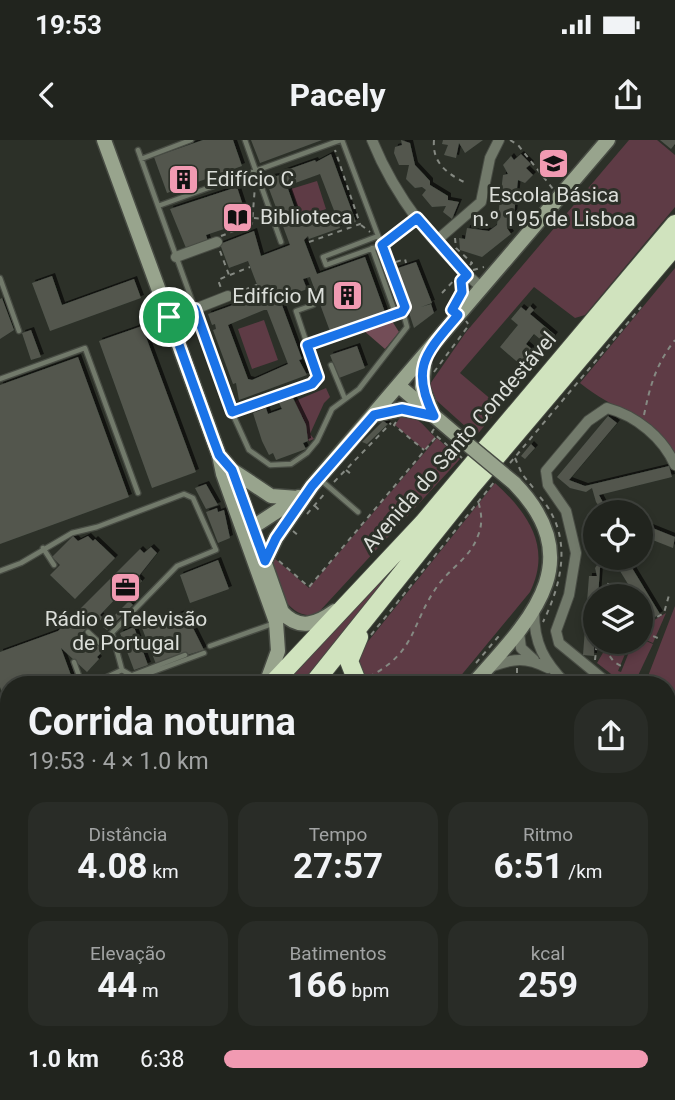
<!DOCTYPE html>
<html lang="pt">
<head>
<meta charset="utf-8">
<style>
  body { margin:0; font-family:Roboto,sans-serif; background:#292c27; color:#f1f3f6; height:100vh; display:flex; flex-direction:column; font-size:26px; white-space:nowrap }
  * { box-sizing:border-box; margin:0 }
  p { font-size:23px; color:#a2a4a4 }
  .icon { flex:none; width:38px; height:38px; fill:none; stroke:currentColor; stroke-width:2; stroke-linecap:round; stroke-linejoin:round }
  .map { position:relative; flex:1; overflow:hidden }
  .sheet { position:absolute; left:0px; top:536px; width:676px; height:425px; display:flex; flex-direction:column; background:#21241e; border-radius:28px 28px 0 0; box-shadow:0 4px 10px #0003,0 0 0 2px #3e413c }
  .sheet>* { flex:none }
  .fabs { position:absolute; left:583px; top:360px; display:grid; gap:14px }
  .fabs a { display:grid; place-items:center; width:70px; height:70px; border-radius:50%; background:#21241e; box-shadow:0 4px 10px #0003,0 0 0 2px #3e413c; font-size:35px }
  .pin { position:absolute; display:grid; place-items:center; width:60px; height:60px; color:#fff; margin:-30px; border:4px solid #fff; border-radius:50%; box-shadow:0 2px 7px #0007 }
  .round { display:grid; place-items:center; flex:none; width:74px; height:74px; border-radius:28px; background:#292c27 }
  .overview { display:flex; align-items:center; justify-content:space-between; height:119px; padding:0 28px }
  h1 { font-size:38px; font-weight:700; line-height:52px }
  .figures { display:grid; grid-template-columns:repeat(3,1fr); gap:10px; height:119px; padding:7px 28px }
  .figures div { display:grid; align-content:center; border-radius:18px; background:#292c27; text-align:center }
  .figures b { font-size:35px; font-weight:700 }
  .figures small { font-size:19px; font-weight:400 }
  .figures p { font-size:19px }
  ul { padding:0 28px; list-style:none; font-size:23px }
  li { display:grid; grid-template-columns:112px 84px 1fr; align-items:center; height:52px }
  li i { height:18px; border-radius:9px; background:#f19ab2 }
  .status { display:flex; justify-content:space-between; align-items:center; height:49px; padding:0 35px; background:#21241e; direction:ltr }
  .status svg { height:19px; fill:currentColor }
  header { display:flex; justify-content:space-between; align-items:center; height:91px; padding:0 28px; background:#21241e; font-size:32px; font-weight:700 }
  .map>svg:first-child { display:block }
</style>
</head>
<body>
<div class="status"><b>19:53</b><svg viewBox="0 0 49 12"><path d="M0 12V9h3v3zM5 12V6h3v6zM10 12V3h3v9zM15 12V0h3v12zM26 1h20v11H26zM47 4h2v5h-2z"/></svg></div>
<header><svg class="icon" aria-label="back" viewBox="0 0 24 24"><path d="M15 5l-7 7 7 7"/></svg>Pacely<svg class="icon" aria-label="share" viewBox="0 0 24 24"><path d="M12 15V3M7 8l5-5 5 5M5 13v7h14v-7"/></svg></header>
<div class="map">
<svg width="675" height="960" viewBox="0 0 675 960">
  <defs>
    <filter id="shadow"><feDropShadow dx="3" dy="-3" stdDeviation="0" flood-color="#0009"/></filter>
  </defs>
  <rect width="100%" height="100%" fill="#2c3028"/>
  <path fill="#5e3b45" d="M629 0H657L675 15V67L585 175 575 178 534 147 460 233 500 267 476 296 436 260 430 244 466 192Z
    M317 41 326 69 301 78 291 49Z
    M675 128V315C650 276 614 271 580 243Z
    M264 180 278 220 252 229 238 189Z
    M326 248 330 257 324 263 310 294 314 299 309 301 295 261Z
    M401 276C420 276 424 287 435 297L424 310 395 285Z
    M437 298 460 319 317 474C288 483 268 437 273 417L309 448Z
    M495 343C528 373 552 407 530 452L454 544H370L359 526 362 509Z
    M428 391 308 544H279Z
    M675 466V730L667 727V544H645Z
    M666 473 653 503 641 498V478L646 485Z
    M641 499 653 504 634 544H624L597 523 604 511 603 502H630L618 531 621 532 633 502H640Z
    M0 588 9 613V646L0 626Z
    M667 731 675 733V824L667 821Z
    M9 926V945L0 955V928Z
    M20 952 65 954 67 960H32Z"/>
  <path fill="#734d57" d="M392 181 399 192 385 209 363 190Z"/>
  <path fill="#52574e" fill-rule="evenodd" filter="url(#shadow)" d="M203 0H233L242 26 167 53 154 17Z
    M251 0H322L260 23Z
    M401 0 410 3 415 25 430 41V45L448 56V60L459 62 452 79 443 72 446 66 432 67 422 55 426 50 422 47 415 48 406 39 409 25H399L394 13 395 7 402 5Z
    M443 0H483L465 13 459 3 456 18 444 15 448 5 442 4Z
    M660 0H675V4L671 9Z
    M331 14 356 82 345 85 344 83 339 85 340 88 309 99 308 96 304 100 317 134 365 117 386 175 331 194 310 137 303 139 307 149 277 161 279 166 282 165 302 219 299 220 307 235 239 260 236 243 233 244 213 190 216 189 215 184 212 185 208 174 261 155 248 121 229 128 220 104 254 91 261 116 290 105 265 38 282 35 281 32 315 20 316 22ZM320 34 335 73 301 86 287 46ZM264 170H267L288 224 252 240 248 239 228 185Z
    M521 14 531 24 526 28 533 35 525 43 518 40 513 83 507 88 511 94 482 117 460 110 459 98 465 99 467 88 489 91 497 85 503 35 508 34 503 25 511 16 514 20Z
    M237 47 248 81 206 95 208 101 186 108 170 69Z
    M416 122 432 163 421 167 431 164 434 173 414 188 395 129Z
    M52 136 62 165 134 139 141 158 50 191 32 143Z
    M2 158 14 190 0 199V159Z
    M530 166 534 170 530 174 555 195 547 205 534 194 526 204 534 211 522 226 500 207 518 185 511 179 521 167 526 171Z
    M142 186 196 332 152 348 99 201Z
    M31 190 41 217 31 220 22 193Z
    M357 206 365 228 339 238 330 215Z
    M78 217 129 357 0 404V245Z
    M293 258 306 285 308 301 303 303 306 309 276 320 273 313 269 315 262 301 253 273 266 268 268 274 282 269 279 263Z
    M608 276 617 283 569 340 585 346 669 326 672 337 599 355 606 368 616 373H604L596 362 592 348 586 352 570 348 557 337Z
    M383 281 388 284 367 304 362 302Z
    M531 304 535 308 525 319 521 316Z
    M206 344 218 365 206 369 195 348Z
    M217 368 218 372 224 370 230 398 218 403 206 372Z
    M640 383 675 397 673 408 640 395Z
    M73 396 78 401 88 396 93 401 95 399 115 418 75 459 50 435 60 425 52 417Z
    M151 407 157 413 138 437 142 441 132 452 135 455 131 458 128 455 123 459 119 455 100 475 103 478 97 483 94 481 79 496 85 502 90 497 104 510 97 517 99 519 87 532 61 508 72 538 56 544H9V561L6 563 0 547V512L58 491 140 409 144 413Z
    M602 418H606L600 428 598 457H595L594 516 583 515 589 436H597L595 428Z
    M612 418H626L660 474 650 480 640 464V457H636Z
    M218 420 229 449 190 463 180 435Z
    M129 461 133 465 107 490 103 487Z
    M185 472 204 510 156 524 142 488Z
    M134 487 148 525 134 530 120 493Z
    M667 895H675V921L669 922Z
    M11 952H18L30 960H6Z
    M225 952H239L238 960H225Z
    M320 952H326L333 960H311Z
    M360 952H388L384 960H350Z
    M421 952H454L456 954 449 960H427Z
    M497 952H516L523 960H504Z
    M554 952H566L573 960H561Z
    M577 952H599L594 957 597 960H576L581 956Z"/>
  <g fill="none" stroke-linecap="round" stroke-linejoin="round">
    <defs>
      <path id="lane" d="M245 0 281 102
        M341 0 158 66 234 277 249 310 270 325 291 324 307 313 317 301 332 269 359 249 407 187 403 172 405 167 342 0
        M138 10 158 66
        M141 19 191 0
        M378 96 323 117 326 125 382 105 416 79
        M372 108 396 175
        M0 138 19 191
        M170 177 195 169
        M307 205 402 172
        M331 225 345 259
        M0 239 85 208 138 353
        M232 272 312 244 318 237 296 171 313 165
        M322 341 358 372
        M43 408 54 425
        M0 431 21 423 72 393 97 387 184 354 193 358 216 410 177 426 101 504 88 492
        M210 506 275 483
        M74 522 82 544
        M122 530 136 538 204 513
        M130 536 185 515
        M92 544 122 530 112 493
        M0 560 9 570
        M662 952V960
        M667 952 675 947"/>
      <path id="street" d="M372 0C395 57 435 108 482 148
        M436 101 481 62 490 18 499 0
        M176 117 217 102
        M195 169 228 156
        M534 471C534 504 544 521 566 544
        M519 493 521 508 534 520
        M490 527C514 518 526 517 548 528
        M609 544 559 503 556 491 569 455 576 413 566 371 548 345 546 331 588 281 607 268C637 276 663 298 675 325
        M289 952 296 960
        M471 952 478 960
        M537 952 544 960
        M215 960 216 952
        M402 960 410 953"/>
      <path id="secondary" d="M104 0 219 315 223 334 276 482 278 511 266 544
        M425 215 422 247 432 272
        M399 246 460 298
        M374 275 402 269 429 274
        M221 317 232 330 282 472C299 491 317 484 335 471
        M232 330 271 356 298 358
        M253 387 299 357
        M265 421 276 398 312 346 608 0
        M473 544C530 480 591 422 514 343
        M0 894 9 886
        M0 916 9 914
        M187 960 188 952"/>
      <path id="primary" d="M0 651 9 673
        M0 674 9 698
        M0 699 9 723
        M81 952 85 960
        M102 952 105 960"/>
      <path id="highway" d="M272 544 423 383 675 84
        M313 544 470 348 675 106
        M358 544 349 521 359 497
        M0 723 9 747
        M116 952 119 960"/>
    </defs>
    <use href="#lane" stroke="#484c44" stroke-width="7"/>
    <use href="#street" stroke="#484c44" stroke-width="12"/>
    <use href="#secondary" stroke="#484c44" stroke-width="17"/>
    <use href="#primary" stroke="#484c44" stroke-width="18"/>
    <use href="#highway" stroke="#484c44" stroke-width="20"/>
    <path stroke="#858982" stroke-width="2" stroke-dasharray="5 5" stroke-linecap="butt" d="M434 0C432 22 446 33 464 42
      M510 0 518 5 553 49
      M254 78 265 79
      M361 85 370 92
      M221 96 252 84 255 46
      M455 98 456 108 472 123 470 125
      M309 102 360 84 335 10
      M220 111 229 135 218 140 221 148
      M396 122 405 119 406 123
      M473 130 484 127
      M230 135 250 127
      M461 141 462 153
      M235 153 257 145
      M442 153 458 136
      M434 232 469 185 466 181
      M644 275C650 246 656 224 675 200
      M396 282 394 285 424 310
      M434 289 432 292 462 318
      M515 318 522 334 535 350
      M510 323 641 167
      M346 330 351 334
      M334 342 391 283
      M540 357C573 395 563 441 543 482
      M315 366 320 371
      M307 374 326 352
      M293 391 299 396
      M279 421 309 447 436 297
      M603 457 609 442 621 457
      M640 481 653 496 660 499
      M640 487 664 473 669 455
      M371 495 495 341
      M597 507 604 508 611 502
      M604 508 614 522 623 527
      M595 520 597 502
      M476 523 498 497 499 499
      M517 528V544
      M369 537C419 510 410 483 439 444 451 428 470 417 477 398 483 385 482 374 478 361
      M638 538 637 543 641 544
      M456 544 465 535
      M667 660 675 617
      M0 765 9 790
      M0 846 9 853
      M0 858 9 823
      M667 891H675
      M667 910 668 928
      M668 928 675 927
      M0 938 9 933
      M66 952 69 960
      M459 952 460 960"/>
    <use href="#lane" stroke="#727a6b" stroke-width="4.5"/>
    <use href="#street" stroke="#727a6b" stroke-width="10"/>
    <use href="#secondary" stroke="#98a48d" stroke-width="14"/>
    <use href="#primary" stroke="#b5c5a7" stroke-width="16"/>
    <use href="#highway" stroke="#d0e3be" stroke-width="18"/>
    <defs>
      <path id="secondary-bridge" d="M460 298 514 343"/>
    </defs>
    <use href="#secondary-bridge" stroke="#484c44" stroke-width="17" stroke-linecap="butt"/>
    <use href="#secondary-bridge" stroke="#98a48d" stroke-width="14"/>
  </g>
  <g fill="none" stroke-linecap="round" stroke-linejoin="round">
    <defs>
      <path id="route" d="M417 78 467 135 461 141 462 152 452 170 458 175C427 212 409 227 434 276L402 269 374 275 312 346 276 398 265 421 232 330 219 315 213 299 169 177 195 169 232 272 312 244 318 237 307 205 402 172 405 167 382 105Z"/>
    </defs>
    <use href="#route" stroke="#fff" stroke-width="14"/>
    <use href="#route" stroke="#1a73e8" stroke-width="9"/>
  </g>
  <defs>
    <symbol id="school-square" viewBox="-11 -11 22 22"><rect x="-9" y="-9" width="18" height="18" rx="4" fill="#f19ab2" stroke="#2c3028"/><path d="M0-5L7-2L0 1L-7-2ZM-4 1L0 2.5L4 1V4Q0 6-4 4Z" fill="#111"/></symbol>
    <symbol id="building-square" viewBox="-11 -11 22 22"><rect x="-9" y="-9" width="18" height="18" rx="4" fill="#f19ab2" stroke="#2c3028"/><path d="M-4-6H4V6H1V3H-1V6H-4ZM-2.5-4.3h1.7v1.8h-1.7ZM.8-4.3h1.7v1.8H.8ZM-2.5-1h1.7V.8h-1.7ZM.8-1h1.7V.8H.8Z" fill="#111"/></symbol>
    <symbol id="library-square" viewBox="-11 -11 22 22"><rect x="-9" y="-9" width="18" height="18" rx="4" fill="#f19ab2" stroke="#2c3028"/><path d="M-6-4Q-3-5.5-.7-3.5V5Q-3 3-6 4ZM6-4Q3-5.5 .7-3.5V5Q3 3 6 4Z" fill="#111"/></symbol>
    <symbol id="office-square" viewBox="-11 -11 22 22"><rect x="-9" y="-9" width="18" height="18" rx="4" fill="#f19ab2" stroke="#2c3028"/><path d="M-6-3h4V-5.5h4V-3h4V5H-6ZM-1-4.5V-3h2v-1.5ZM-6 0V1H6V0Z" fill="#111"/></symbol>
  </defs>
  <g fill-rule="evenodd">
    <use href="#school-square" x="536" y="6" width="35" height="35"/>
    <use href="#building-square" x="166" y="22" width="35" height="35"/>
    <use href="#library-square" x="220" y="60" width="35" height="35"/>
    <use href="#building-square" x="330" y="138" width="35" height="35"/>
    <use href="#office-square" x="108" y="430" width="35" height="35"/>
  </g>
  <g text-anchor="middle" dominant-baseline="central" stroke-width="6" stroke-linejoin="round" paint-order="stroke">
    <g font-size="21" fill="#dbded9" stroke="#2c3028" text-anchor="start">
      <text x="206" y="39">Edifício C</text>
      <text x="554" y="55" text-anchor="middle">Escola Básica<tspan x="554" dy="24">n.º 195 de Lisboa</tspan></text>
      <text x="260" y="77">Biblioteca</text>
      <text x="325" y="156" text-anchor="end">Edifício M</text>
      <text x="126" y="479" text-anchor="middle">Rádio e Televisão<tspan x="126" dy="24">de Portugal</tspan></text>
    </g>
    <g font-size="21" fill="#dbded9" stroke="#2c3028">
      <text transform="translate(459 302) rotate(-49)">Avenida do Santo Condestável</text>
    </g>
  </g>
</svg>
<div class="fabs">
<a><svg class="icon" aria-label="locate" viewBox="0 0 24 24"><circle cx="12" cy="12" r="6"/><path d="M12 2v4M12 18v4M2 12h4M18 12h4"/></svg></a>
<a><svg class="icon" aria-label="layers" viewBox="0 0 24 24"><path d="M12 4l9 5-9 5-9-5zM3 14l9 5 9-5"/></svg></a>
</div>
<div class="pin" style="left:169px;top:177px;background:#1e9e55"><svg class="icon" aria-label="arrive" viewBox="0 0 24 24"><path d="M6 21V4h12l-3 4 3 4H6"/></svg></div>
<section class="sheet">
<div class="overview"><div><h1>Corrida noturna</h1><p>19:53 · 4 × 1.0 km</p></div><a class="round"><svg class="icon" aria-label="share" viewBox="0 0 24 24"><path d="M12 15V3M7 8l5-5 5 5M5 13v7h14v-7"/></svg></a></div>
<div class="figures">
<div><p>Distância</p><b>4.08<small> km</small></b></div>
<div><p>Tempo</p><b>27:57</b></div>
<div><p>Ritmo</p><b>6:51<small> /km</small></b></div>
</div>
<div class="figures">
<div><p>Elevação</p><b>44<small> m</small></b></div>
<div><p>Batimentos</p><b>166<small> bpm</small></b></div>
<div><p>kcal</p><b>259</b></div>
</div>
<ul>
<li><b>1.0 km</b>6:38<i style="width:100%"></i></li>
</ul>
</section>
</div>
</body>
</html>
